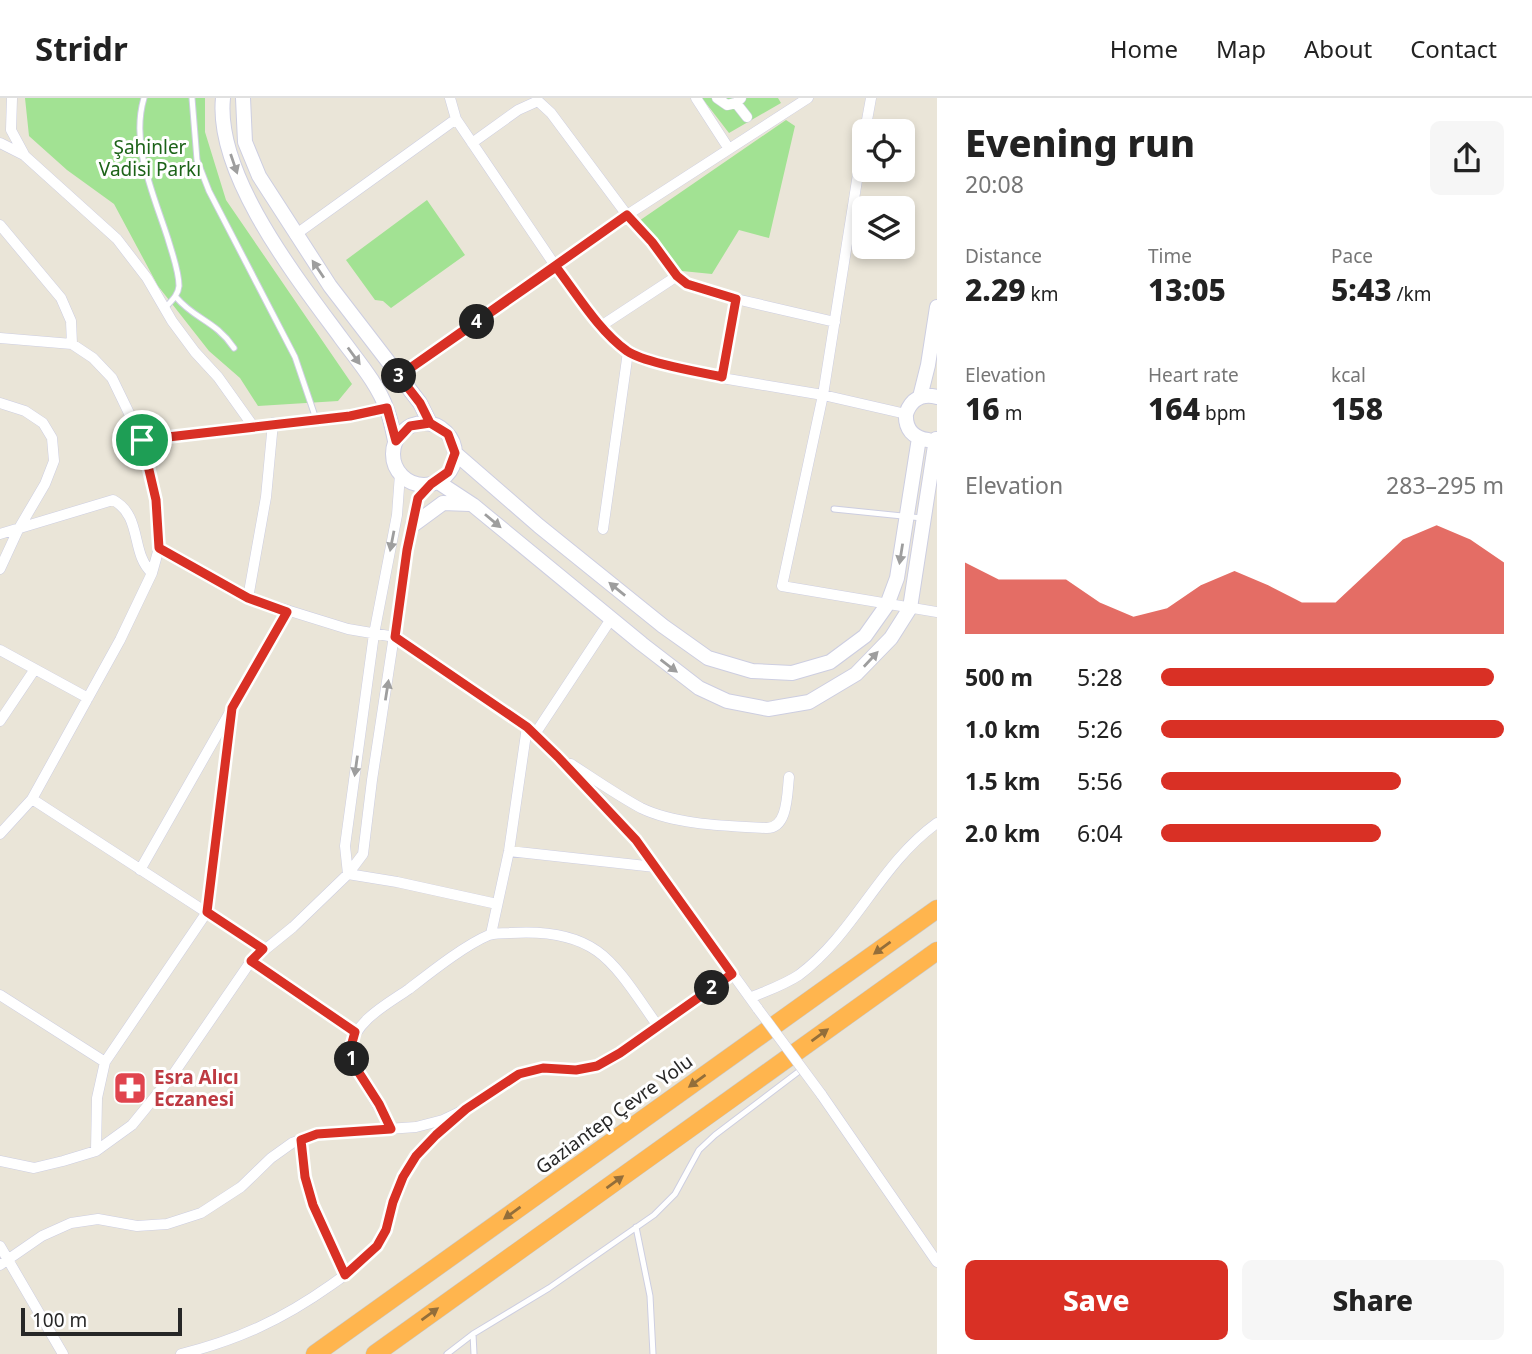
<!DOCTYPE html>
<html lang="en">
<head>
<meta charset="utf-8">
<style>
  body { margin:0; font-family:"Noto Sans",sans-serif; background:#f6f6f6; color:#222; height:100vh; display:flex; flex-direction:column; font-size:26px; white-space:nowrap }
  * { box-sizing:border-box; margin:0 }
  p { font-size:23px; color:#767676 }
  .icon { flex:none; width:38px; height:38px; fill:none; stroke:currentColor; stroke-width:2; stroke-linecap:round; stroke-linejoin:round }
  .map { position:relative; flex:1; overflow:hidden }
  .side { display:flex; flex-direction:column; background:#fff; width:595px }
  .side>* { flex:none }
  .buttons { position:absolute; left:852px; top:21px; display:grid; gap:14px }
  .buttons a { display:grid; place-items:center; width:63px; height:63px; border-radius:10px; background:#fff; box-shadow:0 4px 10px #0003; font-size:35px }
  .scale { position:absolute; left:21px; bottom:18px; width:161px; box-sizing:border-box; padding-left:7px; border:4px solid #272727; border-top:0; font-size:19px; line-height:24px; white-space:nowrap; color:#272727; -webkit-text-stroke:5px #fff; paint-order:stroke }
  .pin { position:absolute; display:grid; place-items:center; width:60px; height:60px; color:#fff; margin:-30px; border:4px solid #fff; border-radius:50%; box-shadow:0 2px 7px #0007 }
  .km { position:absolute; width:35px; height:35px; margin:-18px; border-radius:50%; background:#222; color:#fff; font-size:19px; line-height:35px; text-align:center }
  .round { display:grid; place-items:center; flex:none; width:74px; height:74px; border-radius:10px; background:#f6f6f6 }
  .headline { display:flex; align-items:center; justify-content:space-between; height:119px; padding:0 28px }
  h1 { font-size:38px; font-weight:800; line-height:52px }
  .figures { display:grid; grid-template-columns:repeat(3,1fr); gap:10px; height:119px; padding:7px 28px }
  .figures div { display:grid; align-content:center }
  .figures b { font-size:30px; font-weight:800 }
  .figures small { font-size:19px; font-weight:400 }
  .figures p { font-size:19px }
  .chart { height:196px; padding:14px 28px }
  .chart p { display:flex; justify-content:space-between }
  .chart svg { width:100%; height:126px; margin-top:7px; fill:#d93025; opacity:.7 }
  .primary-button { display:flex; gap:14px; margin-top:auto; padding:14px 28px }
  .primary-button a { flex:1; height:80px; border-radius:10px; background:#d93025; color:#fff; font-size:28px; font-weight:800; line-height:80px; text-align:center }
  .primary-button a+a { background:#f6f6f6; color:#222 }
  ul { padding:0 28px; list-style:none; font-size:23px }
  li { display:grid; grid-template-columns:112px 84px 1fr; align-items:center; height:52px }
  li i { height:18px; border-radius:9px; background:#d93025 }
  header { display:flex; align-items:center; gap:42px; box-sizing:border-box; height:98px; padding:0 35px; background:#fff; border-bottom:2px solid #e0e0e0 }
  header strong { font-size:33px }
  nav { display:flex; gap:38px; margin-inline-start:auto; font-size:24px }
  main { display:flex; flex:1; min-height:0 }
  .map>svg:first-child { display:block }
</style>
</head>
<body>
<header>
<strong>Stridr</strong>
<nav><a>Home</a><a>Map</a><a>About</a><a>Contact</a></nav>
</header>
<main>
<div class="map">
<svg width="937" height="1256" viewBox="0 0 937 1256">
  <rect width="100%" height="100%" fill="#eae5d8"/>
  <path fill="#a2e293" d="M25 0H205V34L226 102 352 286 338 303 258 308 240 280 209 253 158 188 114 106 67 72 29 38Z
    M702 0H778L781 5 729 35Z
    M786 22 795 28 769 140 739 132 712 176 672 172 636 125Z
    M427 102 465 157 391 210 383 203 375 202 346 162Z"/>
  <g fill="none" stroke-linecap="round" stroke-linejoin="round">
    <defs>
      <path id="lane" d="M144 0C130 47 154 97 168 141 172 155 179 173 179 188 178 198 171 203 165 210
        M192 0 197 62 209 93 295 259 316 321
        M176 199C194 221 216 223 234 250
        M834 411 922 420
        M636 1129 650 1198 653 1256
        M473 1236 474 1256
        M447 1256 473 1236 549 1190 654 1117 675 1096 699 1052 715 1037 802 971"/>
      <path id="street" d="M12 0 11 32 25 58 117 141 147 180 172 223 195 254 218 279 253 328
        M450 0 456 21 556 169 601 228 628 254 667 267 722 280 823 297 906 316
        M696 0 729 51
        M717 0 727 7 736 5 741 0
        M736 5 747 19
        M865 33 871 0
        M864 38 823 297 782 488 937 514
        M0 45 24 57
        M472 45 518 12 538 3 551 15 627 117 652 144 677 178 687 186 736 201 835 224
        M0 127 61 200 71 223 72 246
        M295 137 456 21
        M601 228 677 178
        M0 240 72 246 93 260 112 280 142 342 156 402 159 450 152 475 120 542 32 701 0 736
        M399 278 627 117 808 0
        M722 280 736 201
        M0 305 25 313 43 325 52 340 54 363 45 386 18 432 0 471
        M142 342 350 318 387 310
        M603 431 628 254
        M0 436 113 402C143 418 130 455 152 475
        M159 450 248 500 348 531 395 539 527 629 602 703 636 742 758 911
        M248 500 266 399 273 325
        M0 552 88 600
        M0 623 35 571
        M535 636 611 521
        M571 666C594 681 617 697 641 710 676 727 728 728 766 730 788 731 787 696 789 679
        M32 701 263 851
        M509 753 655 769
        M140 772 287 514
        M348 776 345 748 374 536 397 417 400 376
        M348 776 397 784 497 806
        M491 836 509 753 527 629
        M251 863 355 935
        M0 897 105 964
        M750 900C766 893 784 887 799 877 855 835 880 766 937 725
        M821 996 937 1164
        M391 1031C383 1014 349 964 351 950 354 923 389 905 409 891 431 874 465 847 489 837 495 835 504 835 510 835 540 833 572 835 597 853 620 869 641 905 658 928
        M301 1042 305 1079 313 1107 345 1177
        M96 1053 97 1000 105 964 207 814 232 609
        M0 1063 34 1070 63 1063 96 1053 132 1027 172 978 251 863 293 829 348 776 363 756 372 682 407 452 418 400 431 386
        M0 1148 63 1256
        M0 1167 42 1138 71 1125 98 1121 137 1128 167 1126 201 1115 241 1089 271 1060 292 1045 317 1036 416 1029 443 1022 466 1011 519 976 543 970 576 972 597 968 620 955 732 876
        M181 1256C238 1242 283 1221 331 1187 351 1173 372 1158 384 1136 389 1126 390 1115 393 1105 404 1069 427 1044 456 1020"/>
      <path id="secondary" d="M223 0C215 77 297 180 341 240 357 262 378 286 387 312 391 322 393 333 395 343
        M243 0 245 44 259 78 330 188 420 305 430 325
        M920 299 928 267 937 209
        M393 356a31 31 0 1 1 62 0a31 31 0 1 1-62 0Z
        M928 342C913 340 905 331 906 316 911 301 922 295 937 299
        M455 355 539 428 663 528 708 560 752 573 792 575 830 564 865 538 887 507 897 480 919 340
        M438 384 473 407 642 546 699 590 727 603 768 611 809 604 856 576 891 540 910 510 936 341
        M413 427 443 405 470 406"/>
      <path id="highway" d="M315 1256 937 811
        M375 1256 937 853"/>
    </defs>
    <use href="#lane" stroke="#cdcee1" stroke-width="7"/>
    <use href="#street" stroke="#cdcee1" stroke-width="11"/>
    <use href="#secondary" stroke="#cdcee1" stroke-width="16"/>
    <use href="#highway" stroke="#c7c7c7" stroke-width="19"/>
    <use href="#lane" stroke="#fff" stroke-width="5"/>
    <use href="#street" stroke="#fff" stroke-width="10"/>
    <use href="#secondary" stroke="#fff" stroke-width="14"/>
    <use href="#highway" stroke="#ffb54e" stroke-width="18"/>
    <defs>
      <path id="street-bridge" d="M758 911 821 996"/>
    </defs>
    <use href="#street-bridge" stroke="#cdcee1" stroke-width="11" stroke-linecap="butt"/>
    <use href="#street-bridge" stroke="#fff" stroke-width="10"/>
  </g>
  <defs><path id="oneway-solid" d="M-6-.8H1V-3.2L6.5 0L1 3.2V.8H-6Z" transform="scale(1.75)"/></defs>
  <g fill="#9e9e9e">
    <use href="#oneway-solid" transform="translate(234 66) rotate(71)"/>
    <use href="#oneway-solid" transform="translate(318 171) rotate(-124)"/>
    <use href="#oneway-solid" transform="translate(354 258) rotate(54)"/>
    <use href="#oneway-solid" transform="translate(493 423) rotate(40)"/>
    <use href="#oneway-solid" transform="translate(392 443) rotate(101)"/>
    <use href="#oneway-solid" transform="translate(901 456) rotate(99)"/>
    <use href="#oneway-solid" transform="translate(617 491) rotate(-141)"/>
    <use href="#oneway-solid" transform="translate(871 561) rotate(-47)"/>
    <use href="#oneway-solid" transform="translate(669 568) rotate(37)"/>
    <use href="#oneway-solid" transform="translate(387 592) rotate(-81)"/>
    <use href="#oneway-solid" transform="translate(356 668) rotate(98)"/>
  </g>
  <g fill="#936e3a">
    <use href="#oneway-solid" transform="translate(882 850) rotate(144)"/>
    <use href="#oneway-solid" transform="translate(820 937) rotate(-36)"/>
    <use href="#oneway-solid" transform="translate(697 983) rotate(144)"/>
    <use href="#oneway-solid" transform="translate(615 1084) rotate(-36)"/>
    <use href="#oneway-solid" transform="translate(512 1115) rotate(144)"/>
    <use href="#oneway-solid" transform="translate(430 1216) rotate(-36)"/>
  </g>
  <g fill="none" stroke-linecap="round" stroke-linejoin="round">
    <defs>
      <path id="route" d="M142 342 156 402 159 450 248 500 287 514 232 610 207 814 263 851 251 863 355 934 350 952 354 967 379 1006 391 1031 317 1036 301 1042 305 1079 313 1107 345 1177 377 1148 386 1132 393 1104 403 1079 416 1058 436 1037 466 1011 519 976 543 970 576 972 597 968 620 955 732 876 636 742 558 659 527 629 395 539 407 452 418 400 431 386 448 374 455 355 448 336 430 325 420 305 399 278 556 169C577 196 598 232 627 253 645 265 699 274 722 279L736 201 687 186 677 178 652 144 627 117 399 278 420 305 430 325 410 328 396 343 387 310 350 318 142 342"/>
    </defs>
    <use href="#route" stroke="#fff" stroke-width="14"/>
    <use href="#route" stroke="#d93025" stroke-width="9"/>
  </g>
  <defs>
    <symbol id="pharmacy-square" viewBox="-11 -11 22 22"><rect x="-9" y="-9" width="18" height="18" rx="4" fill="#e0444e" stroke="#fff"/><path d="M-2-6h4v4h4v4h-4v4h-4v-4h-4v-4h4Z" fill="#fff"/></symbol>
  </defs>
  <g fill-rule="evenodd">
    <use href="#pharmacy-square" x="111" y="971" width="38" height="38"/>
  </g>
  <g text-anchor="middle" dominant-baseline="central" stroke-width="6" stroke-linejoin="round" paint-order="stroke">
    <g font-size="19" fill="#1c6318" stroke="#fff">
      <text x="150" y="49">Şahinler<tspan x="150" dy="22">Vadisi Parkı</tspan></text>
    </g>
    <g font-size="19" font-weight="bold" fill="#be3a42" stroke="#fff" text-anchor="start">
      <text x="154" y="979">Esra Alıcı<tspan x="154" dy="22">Eczanesi</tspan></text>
    </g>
    <g font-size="19" fill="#272727" stroke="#fff">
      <text transform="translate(614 1016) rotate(-36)">Gaziantep Çevre Yolu</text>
    </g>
  </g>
</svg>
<div class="buttons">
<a><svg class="icon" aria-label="locate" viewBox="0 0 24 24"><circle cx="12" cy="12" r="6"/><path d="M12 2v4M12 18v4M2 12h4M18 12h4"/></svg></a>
<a><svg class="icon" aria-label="layers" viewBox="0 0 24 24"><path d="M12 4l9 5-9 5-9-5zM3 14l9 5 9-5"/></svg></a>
</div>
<div class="scale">100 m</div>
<div class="pin" style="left:142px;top:342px;background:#1e9e55"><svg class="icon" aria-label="arrive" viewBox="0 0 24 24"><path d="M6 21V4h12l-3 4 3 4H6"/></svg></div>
<b class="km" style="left:352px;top:961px">1</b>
<b class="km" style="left:712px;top:890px">2</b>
<b class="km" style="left:399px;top:278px">3</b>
<b class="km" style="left:477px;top:224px">4</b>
</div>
<section class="side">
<div class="headline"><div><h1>Evening run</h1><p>20:08</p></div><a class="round"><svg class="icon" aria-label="share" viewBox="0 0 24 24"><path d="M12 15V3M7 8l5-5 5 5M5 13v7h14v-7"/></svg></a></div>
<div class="figures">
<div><p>Distance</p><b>2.29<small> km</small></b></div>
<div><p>Time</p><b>13:05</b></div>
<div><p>Pace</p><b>5:43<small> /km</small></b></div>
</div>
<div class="figures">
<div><p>Elevation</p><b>16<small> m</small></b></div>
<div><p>Heart rate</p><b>164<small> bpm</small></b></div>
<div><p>kcal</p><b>158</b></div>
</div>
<div class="chart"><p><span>Elevation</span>283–295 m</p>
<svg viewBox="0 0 160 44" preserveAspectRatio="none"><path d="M0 44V19L10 25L20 25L30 25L40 33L50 38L60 35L70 27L80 22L90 27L100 33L110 33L120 22L130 11L140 6L150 11L160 19V44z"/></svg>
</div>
<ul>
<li><b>500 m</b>5:28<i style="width:97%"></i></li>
<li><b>1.0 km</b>5:26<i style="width:100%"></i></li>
<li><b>1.5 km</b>5:56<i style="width:70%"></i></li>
<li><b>2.0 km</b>6:04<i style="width:64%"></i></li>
</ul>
<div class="primary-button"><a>Save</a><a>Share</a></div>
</section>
</main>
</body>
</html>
